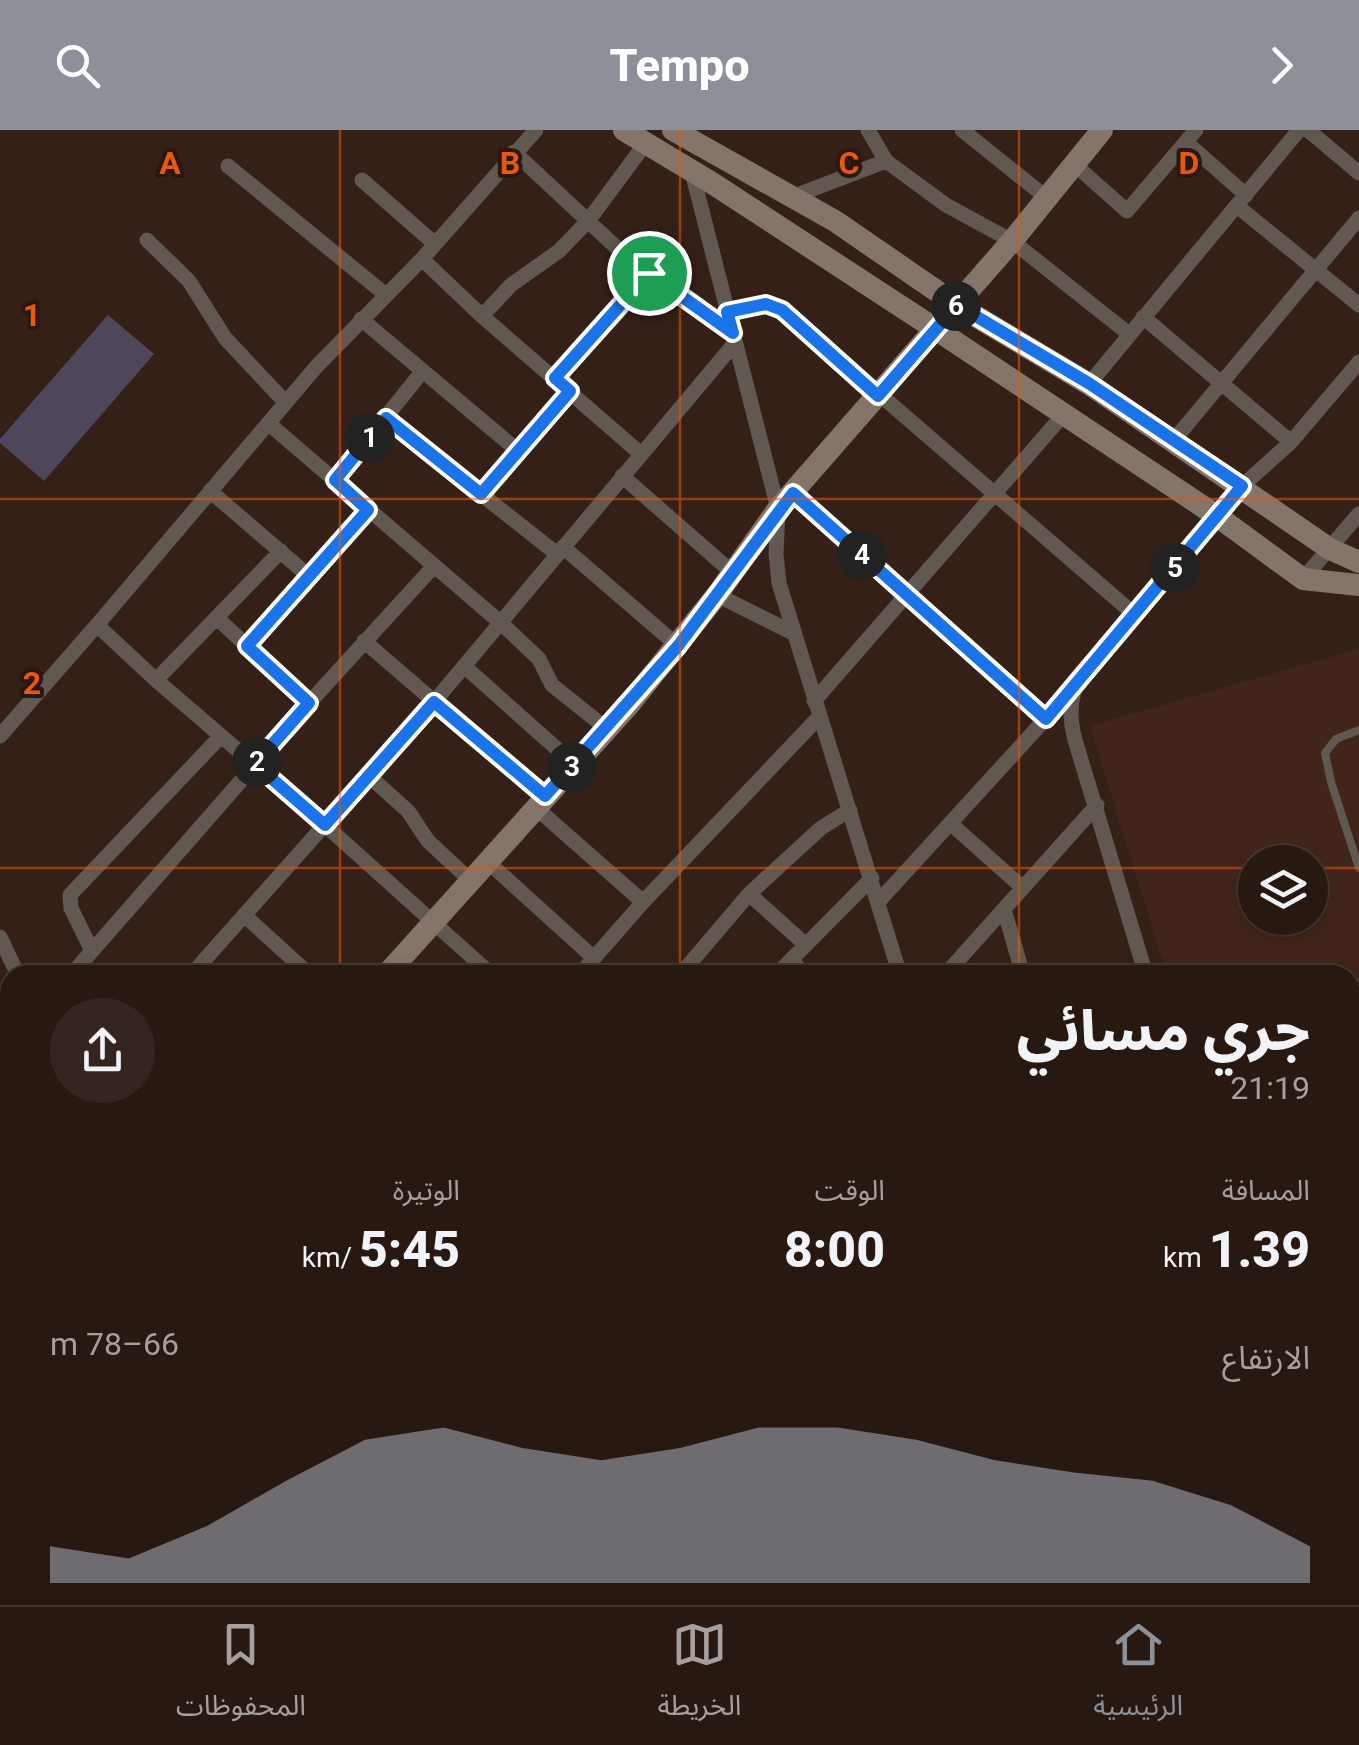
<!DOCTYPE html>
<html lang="ar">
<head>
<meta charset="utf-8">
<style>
  body { margin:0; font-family:Roboto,"Noto Sans Arabic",sans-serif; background:#342520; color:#f1f3f6; direction:rtl; height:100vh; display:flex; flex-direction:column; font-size:38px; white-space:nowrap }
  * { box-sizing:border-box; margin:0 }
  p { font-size:32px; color:#a5a09f }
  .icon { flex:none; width:55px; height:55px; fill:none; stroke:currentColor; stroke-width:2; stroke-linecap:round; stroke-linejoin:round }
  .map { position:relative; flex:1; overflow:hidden; direction:ltr }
  .sheet { position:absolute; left:0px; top:835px; width:1360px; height:640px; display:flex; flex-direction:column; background:#281812; border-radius:30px 30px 0 0; box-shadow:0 5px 15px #0003,0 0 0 2px #443732; direction:rtl }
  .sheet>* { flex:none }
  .controls { position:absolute; left:1238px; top:715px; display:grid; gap:20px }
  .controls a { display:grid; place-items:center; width:90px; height:90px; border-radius:50%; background:#281812; box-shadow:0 5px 15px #0003,0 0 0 2px #443732; font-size:50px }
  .pin { position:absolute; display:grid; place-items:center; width:85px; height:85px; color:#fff; margin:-42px; border:5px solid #fff; border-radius:50%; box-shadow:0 2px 10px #0007 }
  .km { position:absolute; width:50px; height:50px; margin:-25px; border-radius:50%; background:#222; color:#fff; font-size:28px; line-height:50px; text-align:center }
  .round { display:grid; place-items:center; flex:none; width:105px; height:105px; border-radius:52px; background:#342520 }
  .head { display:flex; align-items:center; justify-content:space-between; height:170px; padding:0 50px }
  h1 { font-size:55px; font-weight:800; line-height:75px }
  .stats { display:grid; grid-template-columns:repeat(3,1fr); gap:15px; height:170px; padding:10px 50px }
  .stats div { display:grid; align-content:center }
  .stats b { font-size:50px; font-weight:800 }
  .stats small { font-size:28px; font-weight:400 }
  .stats p { font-size:28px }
  .chart { height:280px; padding:20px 50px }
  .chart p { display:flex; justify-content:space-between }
  .chart svg { width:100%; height:180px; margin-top:10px; fill:#8c9099; opacity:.7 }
  header { display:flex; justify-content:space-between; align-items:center; height:130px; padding:0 50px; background:#8c9099; color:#fff; font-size:45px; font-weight:800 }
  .tabs { display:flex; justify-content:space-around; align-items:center; height:140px; border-top:2px solid #443732; background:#281812; font-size:28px; color:#a5a09f }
  .tabs a { display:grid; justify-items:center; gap:5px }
  .tabs .current { color:#8c9099 }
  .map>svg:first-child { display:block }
</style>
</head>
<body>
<header><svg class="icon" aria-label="forward" viewBox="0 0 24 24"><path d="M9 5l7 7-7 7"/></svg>Tempo<svg class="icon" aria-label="search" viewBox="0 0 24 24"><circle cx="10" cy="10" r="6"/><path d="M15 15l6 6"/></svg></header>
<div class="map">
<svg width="1359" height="1475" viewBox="0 0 1359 1475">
  <rect width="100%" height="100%" fill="#352018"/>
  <path fill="#41251b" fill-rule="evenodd" d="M1359 519V909L1350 910V845H1167L1090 596ZM1255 732H1310V788H1255Z
    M10 1376V1465H123L114 1475H0V1387Z
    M277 1465H567V1475H268Z"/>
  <path fill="#4e465b" d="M108 185 154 224 44 351 0 313V309Z"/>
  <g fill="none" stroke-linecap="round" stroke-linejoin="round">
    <path stroke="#625852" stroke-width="8" d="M1359 600 1336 609 1325 623 1331 652 1359 738"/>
    <path stroke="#625852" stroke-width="15" d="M536 0 422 129 482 186 641 324
      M868 0 886 31 946 75 1012 111 1129 204
      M962 0 1047 68
      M1308 0 1359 43
      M1186 12 1246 65
      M514 22 617 118 733 203
      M1074 34 1127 81 1196 0
      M228 36 386 165
      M692 42 778 379 776 424 779 453 900 845
      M362 50 435 114
      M792 67 886 31
      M1237 76 1359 175
      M147 110 189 151 225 208 285 272
      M422 129 316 237 97 495 156 550 325 695 492 845
      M727 183 765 175 782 180 1135 485
      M482 186 511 155 559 121 588 91 645 14
      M1143 187 1291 312
      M361 189 517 320
      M555 248 649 143
      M1089 254 1299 0
      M386 287 481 364
      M268 293 501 493 539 529 552 555 607 599
      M1174 310 1359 88
      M622 346 733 443
      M335 350 422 242
      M210 361 311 448 369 380
      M793 363 1046 589
      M563 417 678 516
      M557 424 481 364 570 261
      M1303 449 1359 384
      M717 465 793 503
      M217 488 247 516 311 448
      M364 511 545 667
      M464 536 574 634
      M156 550 281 421
      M814 571 1064 284
      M309 573 434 436
      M0 606 97 495
      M369 646 408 681 428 711 470 750
      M535 677 643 772
      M950 693 1023 758
      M487 731 594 828
      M879 771 1072 560
      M1004 779 1023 845
      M244 785 310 845
      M0 807 18 845
      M806 815 749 764 821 698 850 680
      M92 821 71 778 70 765 221 606
      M791 830 806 845
      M71 845 309 573 247 516
      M191 845 434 572 734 214
      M579 845 643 772 820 586
      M680 845 749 764
      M776 845 872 748
      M945 845 1097 675
      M1146 845 1075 610C1070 590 1069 575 1076 556L1242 356 1291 312 1359 232
      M0 1060 10 1049
      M0 1331 10 1340
      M1350 1365 1359 1363
      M150 1465 161 1475
      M571 1465V1475
      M883 1465V1475
      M1044 1465 1047 1475
      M1248 1465 1249 1475
      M1291 1465 1293 1475
      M246 1475 255 1465
      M1123 1475 1129 1465"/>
    <path stroke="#84746a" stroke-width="22" d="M624 0 712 53 937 200 1217 386 1303 449 1359 455
      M673 0 835 91 957 175 1089 254 1330 419 1359 432
      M386 845 627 577 717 465 778 379 1012 111 1102 0
      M0 1085 10 1094
      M0 1289 10 1277"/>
  </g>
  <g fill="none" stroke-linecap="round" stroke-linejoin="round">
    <defs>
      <path id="route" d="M649 143 733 203 727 182 766 174 782 180 878 266 957 175 1090 254 1242 356 1046 589 793 363 678 516 545 666 434 572 325 695 255 634 309 573 247 516 368 380 335 350 386 288 481 364 570 261 555 248Z"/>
    </defs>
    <use href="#route" stroke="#fff" stroke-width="20"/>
    <use href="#route" stroke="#1a73e8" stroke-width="12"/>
  </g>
  <path fill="none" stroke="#e8590c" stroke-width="2.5" stroke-opacity="0.55" d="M340 0V845M680 0V845M1019 0V845M0 369H1359M0 738H1255M1310 738H1359M0 1106H10M1350 1106H1359M340 1465V1475M680 1465V1475M1019 1465V1475"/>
  <g font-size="32" text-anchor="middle" font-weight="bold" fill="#e8590c" stroke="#2b170f" stroke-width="8" stroke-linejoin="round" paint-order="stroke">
    <text x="170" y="44">A</text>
    <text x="510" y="44">B</text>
    <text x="849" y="44">C</text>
    <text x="1189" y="44">D</text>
    <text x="32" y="196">1</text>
    <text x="32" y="564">2</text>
  </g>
</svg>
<div class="controls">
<a><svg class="icon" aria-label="layers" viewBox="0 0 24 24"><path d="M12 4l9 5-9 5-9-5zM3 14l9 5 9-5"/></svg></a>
</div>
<div class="pin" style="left:649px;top:143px;background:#1e9e55"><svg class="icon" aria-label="arrive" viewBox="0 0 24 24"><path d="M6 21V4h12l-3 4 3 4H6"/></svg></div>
<b class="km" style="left:370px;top:308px">1</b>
<b class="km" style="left:257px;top:632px">2</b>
<b class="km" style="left:572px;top:637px">3</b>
<b class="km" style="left:862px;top:425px">4</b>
<b class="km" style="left:1175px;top:438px">5</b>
<b class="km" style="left:956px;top:176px">6</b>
<section class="sheet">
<div class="head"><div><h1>جري مسائي</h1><p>21:19</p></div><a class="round"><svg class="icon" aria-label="share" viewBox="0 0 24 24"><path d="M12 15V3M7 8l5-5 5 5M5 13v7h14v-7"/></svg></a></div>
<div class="stats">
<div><p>المسافة</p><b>1.39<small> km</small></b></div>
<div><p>الوقت</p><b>8:00</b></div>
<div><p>الوتيرة</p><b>5:45<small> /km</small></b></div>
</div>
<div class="chart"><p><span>الارتفاع</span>66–78 m</p>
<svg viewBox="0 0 160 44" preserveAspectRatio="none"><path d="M0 44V35L10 38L20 30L30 19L40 9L50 6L60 11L70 14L80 11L90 6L100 6L110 9L120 14L130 17L140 19L150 25L160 35V44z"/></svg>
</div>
</section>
</div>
<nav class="tabs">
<a class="current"><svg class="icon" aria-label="home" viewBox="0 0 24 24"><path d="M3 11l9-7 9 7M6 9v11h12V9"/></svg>الرئيسية</a>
<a><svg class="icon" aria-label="map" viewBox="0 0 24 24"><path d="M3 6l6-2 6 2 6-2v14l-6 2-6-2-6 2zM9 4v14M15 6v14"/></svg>الخريطة</a>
<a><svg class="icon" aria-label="saved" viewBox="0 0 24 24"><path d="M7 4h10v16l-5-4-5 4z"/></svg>المحفوظات</a>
</nav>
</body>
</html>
